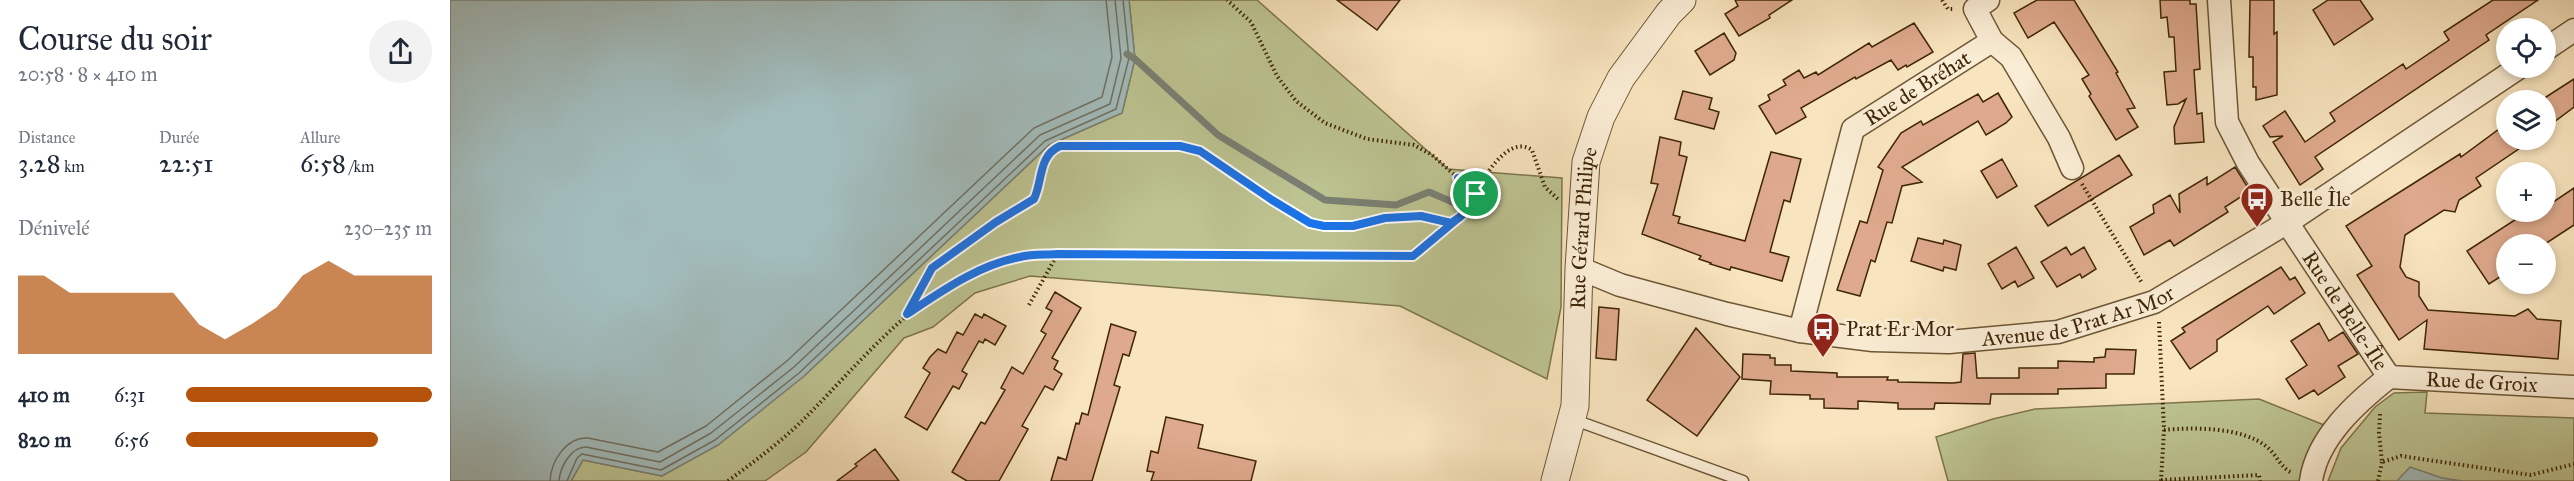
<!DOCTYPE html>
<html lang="fr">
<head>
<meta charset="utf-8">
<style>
  body { margin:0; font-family:"IM FELL Great Primer",serif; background:#f2f2f3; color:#1f2937; height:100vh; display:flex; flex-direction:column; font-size:22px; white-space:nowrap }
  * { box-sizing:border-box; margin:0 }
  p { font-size:20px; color:#747a83 }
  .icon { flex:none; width:33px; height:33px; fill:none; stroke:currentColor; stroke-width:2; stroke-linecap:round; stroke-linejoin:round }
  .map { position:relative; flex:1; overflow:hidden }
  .side { display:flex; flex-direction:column; background:#fff; width:450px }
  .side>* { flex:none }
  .controls { position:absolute; left:2046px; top:18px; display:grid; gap:12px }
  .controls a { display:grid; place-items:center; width:60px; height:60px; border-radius:50%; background:#fff; box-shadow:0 3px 9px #0003; font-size:30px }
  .pin { position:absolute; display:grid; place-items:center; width:51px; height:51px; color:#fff; margin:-26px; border:3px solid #fff; border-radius:50%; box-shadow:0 2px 6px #0007 }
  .round { display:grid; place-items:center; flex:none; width:63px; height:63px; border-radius:32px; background:#f2f2f3 }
  .overview { display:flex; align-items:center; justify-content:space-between; height:102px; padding:0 18px }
  h1 { font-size:33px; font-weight:600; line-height:45px }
  .stats { display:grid; grid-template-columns:repeat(3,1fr); gap:9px; height:102px; padding:6px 18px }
  .stats div { display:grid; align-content:center }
  .stats b { font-size:26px; font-weight:600 }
  .stats small { font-size:16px; font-weight:400 }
  .stats p { font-size:16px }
  .chart { height:168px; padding:12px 18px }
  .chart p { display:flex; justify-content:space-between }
  .chart svg { width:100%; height:108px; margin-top:6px; fill:#b45309; opacity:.7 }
  ul { padding:0 18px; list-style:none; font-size:20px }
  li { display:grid; grid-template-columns:96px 72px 1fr; align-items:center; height:45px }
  li i { height:15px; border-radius:8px; background:#b45309 }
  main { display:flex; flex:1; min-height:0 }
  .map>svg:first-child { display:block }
</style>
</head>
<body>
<main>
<section class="side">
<div class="overview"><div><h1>Course du soir</h1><p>20:58 · 8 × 410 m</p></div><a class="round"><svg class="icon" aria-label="share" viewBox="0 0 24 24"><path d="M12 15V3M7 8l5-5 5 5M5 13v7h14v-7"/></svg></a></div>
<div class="stats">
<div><p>Distance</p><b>3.28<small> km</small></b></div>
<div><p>Durée</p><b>22:51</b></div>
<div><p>Allure</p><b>6:58<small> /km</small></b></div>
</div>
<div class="chart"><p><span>Dénivelé</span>230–235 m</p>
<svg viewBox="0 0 160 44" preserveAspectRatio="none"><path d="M0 44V12L10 12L20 19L30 19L40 19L50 19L60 19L70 32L80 38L90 32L100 25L110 12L120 6L130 12L140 12L150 12L160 12V44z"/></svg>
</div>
<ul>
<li><b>410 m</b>6:31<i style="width:100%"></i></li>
<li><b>820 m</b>6:56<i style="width:78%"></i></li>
</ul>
</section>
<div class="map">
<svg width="2124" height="481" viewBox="0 0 2124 481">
  <rect width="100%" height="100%" fill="#f8e4be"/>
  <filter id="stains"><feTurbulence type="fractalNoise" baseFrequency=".00333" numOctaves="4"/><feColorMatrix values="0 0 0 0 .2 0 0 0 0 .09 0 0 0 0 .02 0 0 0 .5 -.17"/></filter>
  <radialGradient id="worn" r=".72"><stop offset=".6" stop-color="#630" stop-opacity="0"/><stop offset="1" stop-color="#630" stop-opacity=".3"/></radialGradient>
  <path fill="#bdc492" stroke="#7e754c" stroke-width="1.5" d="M679 0H807L998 169 1112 178 1111 307 1097 379 950 306 580 276 525 293 483 327 454 338 356 452 315 481H121L133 460 212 476 353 377 599 145 672 113 685 59Z
    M1977 392 1975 413 2124 418V481H1878L1891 448 1925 407 1944 393Z
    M1809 399 1874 425 1854 481H1498L1486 437 1543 419 1585 409Z"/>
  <path fill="#a2bcbc" stroke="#7a8074" stroke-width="1.5" d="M0 0H679L685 59 672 113 599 145 353 377 268 445 212 476 133 460 121 481H0Z
    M1960 467 1992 478 2013 481H1947Z"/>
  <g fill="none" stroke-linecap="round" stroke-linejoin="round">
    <path stroke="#707162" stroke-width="1.5" d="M100 481C101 461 116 437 138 438L208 452 256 426 338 360 584 128 652 97 662 57 656 0
      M109 481C110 467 121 447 136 447L210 462 261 433 344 367 590 135 660 104 671 58 665 0
      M117 481 127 458 132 454 211 470 265 440 349 373 595 141 666 109 679 58 673 0"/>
    <path stroke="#7a8074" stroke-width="7" d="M677 54 685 59 768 135 875 200 946 205 979 192 1007 204"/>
  </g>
  <path fill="#dea98c" stroke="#3f2607" stroke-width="1.5" d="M887 0H950L927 30Z
    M1285 0H1342L1319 15 1320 18 1289 36 1275 14 1288 6Z
    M1587 0H1624L1668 72 1666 73 1685 108 1677 109 1688 127 1666 140 1639 96 1641 94 1632 79 1639 75 1604 22 1578 38 1564 13Z
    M1710 0H1740V4H1746L1750 69 1744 70 1747 114 1752 113 1754 142 1725 144 1724 127 1736 99 1728 104 1717 105 1714 72 1726 71 1724 37H1719L1717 17 1711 18Z
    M1800 0H1824V34L1827 32V95L1806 100V87H1803V57H1799Z
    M1878 0H1910L1923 19 1884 45 1863 10Z
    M2043 0H2088L2036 35 2039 40 1865 157 1873 169 1850 185 1823 142 1833 136 1820 137 1813 126 1835 111 1855 142 1885 121 1880 113 1953 64 1956 69 1999 40 1994 32Z
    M1464 23 1483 52 1457 67 1456 65 1448 70 1441 60 1406 79 1405 77 1351 108 1356 117 1326 134 1309 106 1320 100 1318 95 1336 85 1333 80 1349 70 1354 78 1366 72 1368 75 1419 43 1422 47Z
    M1274 33 1286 53 1284 60 1260 75 1245 51Z
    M2124 79V107L2096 128V97Z
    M1233 91 1262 98 1259 109 1269 112 1264 129 1225 119Z
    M1548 93 1562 117 1556 123 1536 135 1528 121 1452 167 1472 182 1452 186 1442 223 1437 222 1425 262 1421 260 1410 296 1387 290 1410 221 1417 223 1433 170 1428 167 1451 133 1471 121 1473 125 1528 94 1533 102Z
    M2056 124V140H2082L2026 178 2031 186 2009 200 2005 212 1994 210 1955 235 1950 267 1956 277 1969 282V296L1978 310 2065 316 2078 309 2087 319 2111 321 2108 359 1974 349 1977 320 1949 340 1907 275 1922 266 1896 226 2010 154 2011 157Z
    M1210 137 1231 142 1229 155 1237 157 1223 215 1230 217 1228 223 1295 241 1321 152 1351 159 1340 202 1334 200 1320 252 1339 257 1332 281 1281 267 1280 270 1260 264 1261 263 1249 259 1251 256 1192 234 1208 184 1201 183Z
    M1669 155 1682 175 1598 226 1585 206Z
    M1552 159 1567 186 1547 198 1531 171Z
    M1785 167 1800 191 1775 207 1778 212 1724 246 1720 240 1694 255 1680 227 1704 213 1703 205 1720 195 1730 213 1729 194 1757 177V185Z
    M2124 188V225L2095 244H2056V273L2039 284 2017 251 2077 212H2096V207Z
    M1468 238 1493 244 1494 240 1511 245 1506 270 1494 267 1493 271 1461 261Z
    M1566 247 1584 278 1568 287 1565 281 1552 289 1538 264Z
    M1616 247 1621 255 1634 247 1646 269 1632 278 1630 274 1607 287 1591 262Z
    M1831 267 1840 280 1845 277 1855 293 1824 314 1818 306 1767 340V351L1740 369 1721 341 1735 332 1732 328Z
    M605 292 631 308 602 358 608 361 604 369 612 374 603 390 595 386 572 426 578 429 549 481H517L502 472 531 422 535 424 555 390 551 388 562 367 573 374 596 334 591 331 602 311 596 308Z
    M1149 307 1169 309 1166 360 1146 358Z
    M525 314 532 318 534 314 556 326 545 345 535 339 533 343 529 341 512 371 517 374 509 389 503 386 477 430 455 417 480 373 473 368 480 357 488 349 496 353 507 332 513 335Z
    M1869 323 1879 341 1893 332 1908 354 1888 366 1895 377 1868 395 1864 390 1849 399 1836 379 1857 365 1841 341Z
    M661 324 686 332 679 356 673 354 664 385 670 387 642 481H601L608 457 616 460 626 423 629 424 632 413 638 415Z
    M1246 328 1290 377 1247 436 1197 400Z
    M1656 349 1686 350 1684 374H1656V388L1608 389V394H1541L1540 404 1485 403 1484 409H1448V403L1408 401V409L1374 408V399H1360V395L1320 394 1321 381 1292 379 1293 354 1320 355V358H1325V365H1341V371L1387 373V377H1438L1437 380H1448V382L1503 383 1511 382 1513 354 1525 353 1527 378H1569V368H1608V361L1644 362V358L1655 357Z
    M716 417 753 425 748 448 806 461 801 481H701L704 472 697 471 701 451 708 453Z
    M425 449 449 481H387L407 466 405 464Z"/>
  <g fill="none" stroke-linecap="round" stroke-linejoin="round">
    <defs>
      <path id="service" d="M1122 419 1293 481"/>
      <g id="minor">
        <path id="s1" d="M1769 0 1777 122 1798 163 1939 377C1906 403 1867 438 1861 481"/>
        <path d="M1542 41 1561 57 1609 138 1622 168"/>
        <path d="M2096 49 2124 30"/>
        <path id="s2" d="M1129 268 1170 285 1277 314 1350 331 1423 340 1499 342 1608 332 1704 302 1838 222 2068 68"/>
        <path id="s3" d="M1350 331 1403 129 1542 41 1525 9 1538 0"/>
        <path id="s4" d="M1939 377 2124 387"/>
      </g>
      <g id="tertiary">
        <path id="s5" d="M1105 481 1125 406 1129 268 1136 162 1151 117 1171 78 1219 13 1232 0"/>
      </g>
    </defs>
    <use href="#service" stroke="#6d5635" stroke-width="13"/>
    <use href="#minor" stroke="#6d5635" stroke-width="25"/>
    <use href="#tertiary" stroke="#6d5635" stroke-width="29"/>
    <path stroke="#3f2607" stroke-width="4" stroke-dasharray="1.5 3" stroke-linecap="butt" d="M1492 0 1498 9H1504
      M1008 179 1018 209
      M1632 184 1692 283
      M1026 194C1033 177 1059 134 1082 150L1095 187 1110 201
      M579 305 607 255
      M458 313 482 268 546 222 575 207 584 199 595 159 602 150 610 146H730L750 151 822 200 860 223 886 227 903 226 935 218 971 216 1000 223
      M1709 322 1714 430 1711 481
      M1930 414 1929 433 1932 462 1951 456 2081 475 2124 464
      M1714 430C1744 427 1793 427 1817 447 1827 455 1831 469 1843 473
      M1711 480 1809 475 1810 481
      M278 481C305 461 332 441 355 418 416 357 481 271 571 257 583 255 595 255 607 254L963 257 1022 206 1026 194 982 155 964 145 917 139 875 123 846 101 827 76 801 22 777 0
      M1928 481 1932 462"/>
    <use href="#service" stroke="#faedd5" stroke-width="10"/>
    <use href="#minor" stroke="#faedd5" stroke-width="22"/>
    <use href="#tertiary" stroke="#faedd5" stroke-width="27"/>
  </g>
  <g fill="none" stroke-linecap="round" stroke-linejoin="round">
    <defs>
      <path id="route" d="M1026 194 1008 178 1018 210 963 256 607 254C595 255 582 254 570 257 528 265 492 291 457 314L482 268 546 222 584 199C593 180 588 156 610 146H730L750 151 822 200 860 223 874 226H903L935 218 971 216 1001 223C1014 216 1021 207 1026 194"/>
    </defs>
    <use href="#route" stroke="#fff" stroke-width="12"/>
    <use href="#route" stroke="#1a73e8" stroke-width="8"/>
  </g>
  <defs>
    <symbol id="bus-pin" viewBox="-11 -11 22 30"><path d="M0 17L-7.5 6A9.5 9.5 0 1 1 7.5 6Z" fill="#8f2418" stroke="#faedd5"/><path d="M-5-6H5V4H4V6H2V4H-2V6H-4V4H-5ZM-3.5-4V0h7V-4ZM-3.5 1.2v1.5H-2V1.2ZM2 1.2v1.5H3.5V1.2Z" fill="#fff"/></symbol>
  </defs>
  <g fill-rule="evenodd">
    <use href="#bus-pin" x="1788" y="180" width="38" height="52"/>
    <use href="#bus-pin" x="1354" y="310" width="38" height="52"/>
  </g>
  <g text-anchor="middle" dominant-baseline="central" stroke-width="6" stroke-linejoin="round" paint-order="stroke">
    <g font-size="21" fill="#3f2607" stroke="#faedd5">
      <text stroke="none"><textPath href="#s3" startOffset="285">Rue de Bréhat</textPath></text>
      <text stroke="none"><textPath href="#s5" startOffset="256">Rue Gérard Philipe</textPath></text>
      <text stroke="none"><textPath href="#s1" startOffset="345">Rue de Belle-Île</textPath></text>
      <text stroke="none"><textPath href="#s2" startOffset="512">Avenue de Prat Ar Mor</textPath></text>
      <text stroke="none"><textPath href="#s4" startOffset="93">Rue de Groix</textPath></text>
    </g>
    <g font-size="21" fill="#3f2607" stroke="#faedd5" text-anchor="start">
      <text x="1830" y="199">Belle Île</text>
      <text x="1396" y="329">Prat Er Mor</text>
    </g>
  </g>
  <rect width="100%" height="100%" filter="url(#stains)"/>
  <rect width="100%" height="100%" fill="url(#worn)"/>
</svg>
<div class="controls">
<a><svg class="icon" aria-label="locate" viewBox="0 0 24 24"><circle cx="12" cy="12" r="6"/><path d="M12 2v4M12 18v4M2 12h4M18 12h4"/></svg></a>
<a><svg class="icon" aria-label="layers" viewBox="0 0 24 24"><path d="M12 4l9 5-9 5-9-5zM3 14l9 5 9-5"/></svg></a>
<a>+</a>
<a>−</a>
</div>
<div class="pin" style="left:1026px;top:194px;background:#1e9e55"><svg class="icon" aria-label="arrive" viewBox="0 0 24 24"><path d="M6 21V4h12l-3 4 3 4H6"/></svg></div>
</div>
</main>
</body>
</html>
